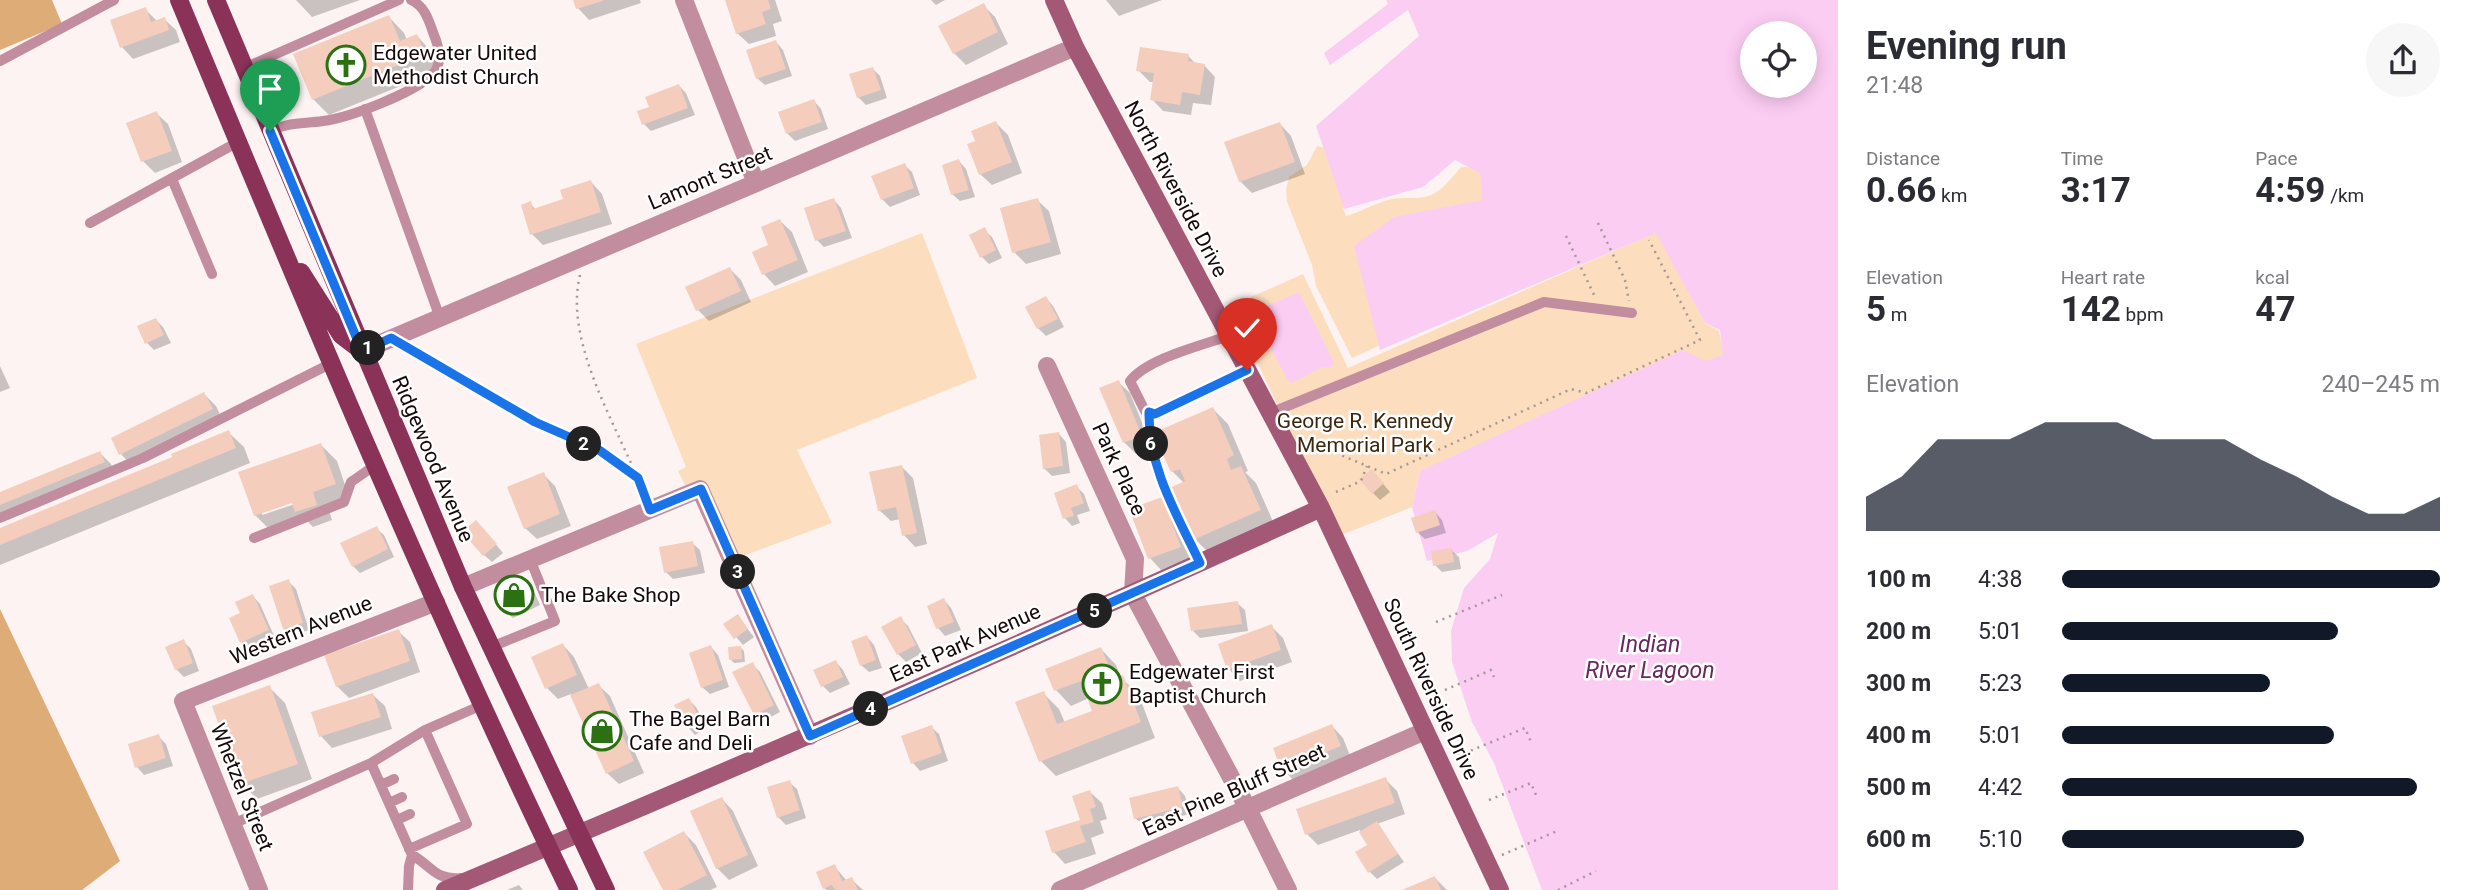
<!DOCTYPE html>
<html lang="en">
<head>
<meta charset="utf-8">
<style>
  body { margin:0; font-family:Roboto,sans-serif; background:#f7f7f7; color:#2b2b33; height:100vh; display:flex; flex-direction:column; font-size:26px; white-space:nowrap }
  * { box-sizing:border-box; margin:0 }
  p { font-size:23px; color:#7c7c81 }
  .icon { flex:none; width:38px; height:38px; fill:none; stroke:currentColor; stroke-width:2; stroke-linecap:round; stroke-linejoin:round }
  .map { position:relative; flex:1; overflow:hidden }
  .side { display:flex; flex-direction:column; background:#fff; width:630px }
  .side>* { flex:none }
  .fabs { position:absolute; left:1740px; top:21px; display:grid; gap:14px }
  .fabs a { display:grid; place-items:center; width:77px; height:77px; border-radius:50%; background:#fff; box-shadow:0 4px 18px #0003; font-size:35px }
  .pin { position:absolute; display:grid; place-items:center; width:60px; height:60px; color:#fff; margin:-72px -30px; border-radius:50% 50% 50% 0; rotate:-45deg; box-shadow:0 0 7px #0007 }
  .pin .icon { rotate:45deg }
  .km { position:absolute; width:35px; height:35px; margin:-18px; border-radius:50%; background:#222; color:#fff; font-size:19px; line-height:35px; text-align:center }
  .round { display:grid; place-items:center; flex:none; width:74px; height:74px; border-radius:37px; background:#f7f7f7 }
  .overview { display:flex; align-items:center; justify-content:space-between; height:119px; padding:0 28px }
  h1 { font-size:38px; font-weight:700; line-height:52px }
  .metrics { display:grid; grid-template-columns:repeat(3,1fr); gap:10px; height:119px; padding:7px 28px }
  .metrics div { display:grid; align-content:center }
  .metrics b { font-size:35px; font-weight:700 }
  .metrics small { font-size:19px; font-weight:400 }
  .metrics p { font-size:19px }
  .chart { height:196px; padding:14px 28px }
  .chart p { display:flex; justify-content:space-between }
  .chart svg { width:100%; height:126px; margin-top:7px; fill:#111827; opacity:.7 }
  ul { padding:0 28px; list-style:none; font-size:23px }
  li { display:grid; grid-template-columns:112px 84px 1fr; align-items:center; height:52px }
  li i { height:18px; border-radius:9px; background:#111827 }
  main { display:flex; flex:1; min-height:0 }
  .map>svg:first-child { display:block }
</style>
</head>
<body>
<main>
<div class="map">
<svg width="1838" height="890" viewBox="0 0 1838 890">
  <rect width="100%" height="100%" fill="#fcf3f2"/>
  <path fill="#fcdebf" d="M1317 146 1328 148 1350 197 1343 208 1346 216C1361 212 1373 204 1388 200 1401 196 1415 200 1428 196 1441 193 1452 177 1461 167L1475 166 1493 191 1387 342 1352 358 1316 286 1312 265 1287 202 1286 190 1289 177 1307 165Z
    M1657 232 1705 323 1719 331 1724 355 1420 471 1412 507 1339 536 1231 306 1303 274 1348 368Z
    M922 233 977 378 797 450 832 523 740 557 708 485 698 480 685 485 678 471 686 467 636 344Z"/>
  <path fill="#ddac77" d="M0 0H52L62 24 0 50Z
    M0 609 120 861 82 890H0Z"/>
  <path fill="#fccdf3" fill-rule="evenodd" d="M1386 0H1838V890H1542L1494 763 1472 722 1452 662 1451 631 1464 588 1490 559 1498 533 1467 551 1427 561 1412 507 1420 471 1683 350 1705 361 1723 355 1720 330 1705 323 1656 233 1380 350 1354 246 1394 217 1482 200 1480 173 1455 160 1423 187 1344 209 1316 126 1419 36 1408 10 1330 65 1324 53 1388 4ZM1752 33H1804V86H1752Z
    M1299 292 1334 363 1330 368 1322 367 1292 383 1288 381 1254 316 1256 311Z"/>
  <path fill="#0003" fill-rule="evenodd" d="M296 0H360L312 17Z
    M575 0H640L641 3 589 20 578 8Z
    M727 0H775L782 21 773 24 776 36 749 44 737 33Z
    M931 0H945L936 5Z
    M1106 0H1162L1119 16Z
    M983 5 995 17 1008 44 966 65 954 53Z
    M145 9 157 21 164 19 176 30 180 42 133 59 122 47Z
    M389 17 404 33 407 40 417 36 432 52 440 70 329 115 313 99Z
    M776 42 783 50 792 76 765 85 757 78Z
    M1188 56 1196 64 1204 65 1215 77 1211 105 1193 103 1191 115 1163 111 1152 99 1154 82H1150L1138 70Z
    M873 69 880 76 887 98 866 105 858 97Z
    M679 86 686 93 695 115 651 131 644 124 651 108Z
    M814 101 821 109 828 129 795 141 787 133Z
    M156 113 168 124 182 162 155 173 143 161 129 124Z
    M996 123 1008 135 1022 173 992 185 980 174 977 142Z
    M1280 124 1291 136 1305 174 1252 193 1240 181Z
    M959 161 966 169 975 197 960 201 952 194Z
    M904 165 912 172 920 195 890 207 882 199Z
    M591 182 602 194 612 224 543 245 532 234 530 203 536 210 565 200Z
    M834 200 841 208 852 238 824 247 817 240Z
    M1037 200 1049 211 1061 254 1026 264 1014 252Z
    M780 221 792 232 808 272 775 286 764 274 770 246Z
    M984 230 992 237 1002 258 989 264 982 257Z
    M730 269 741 280 751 302 709 321 698 310Z
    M1046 298 1053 306 1064 327 1046 336 1038 328Z
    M156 320 163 327 171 343 154 350 147 343Z
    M0 366 10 388 0 392Z
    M1118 382 1130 393 1152 447 1136 454 1124 442Z
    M204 394 216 406 223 421 132 466 121 454Z
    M1213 409 1228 424 1248 471 1245 472 1256 483 1275 526 1210 554 1195 539 1185 484 1172 471Z
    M228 432 244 447 250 463 0 565V530L175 458Z
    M1059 434 1066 442 1070 473 1052 476 1044 468Z
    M321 445 337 461 350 500 328 507 332 520 313 527 305 519 271 531 255 515ZM300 499 301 502 262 515V512Z
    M100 453 111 464 115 473 0 521V494Z
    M901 466 913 478 927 544 915 547 904 535 900 519 891 521 879 510Z
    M543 474 555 486 571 526 537 539 525 528Z
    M1379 479 1390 492 1380 500 1373 493Z
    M1076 486 1084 494 1090 511 1077 515 1080 523 1072 526 1065 518Z
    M1162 499 1173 510 1192 558 1161 570 1150 558Z
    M1435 512 1442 520 1446 533 1425 539 1417 532Z
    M376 528 384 535 394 557 360 573 353 566Z
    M484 530 503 553 492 562 484 555Z
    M692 543 700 550 705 573 673 579 666 572Z
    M1451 550 1459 557 1461 569 1442 572 1435 565Z
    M525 580 532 587 540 605 513 618 506 611Z
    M288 581 296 589 309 630 292 636 284 629Z
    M253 596 260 604 275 638 249 649 241 642 242 614Z
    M944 600 951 608 961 630 945 636 938 628 929 607Z
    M1237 603 1245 610 1248 631 1200 638 1193 631Z
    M738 617 754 637 743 645 726 625Z
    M900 618 908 626 922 653 906 662 898 654Z
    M1271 626 1283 638 1292 662 1240 681 1229 669Z
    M398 631 410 642 420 672 349 698 337 686Z
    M867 637 874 645 882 668 869 672 861 665Z
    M183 641 191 649 199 671 184 677 176 669Z
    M563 645 574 657 589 689 598 685 610 696 644 773 619 784 607 773 571 694 558 699 547 688Z
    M711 647 718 655 729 687 710 694 702 687Z
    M741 648 744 651 745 662 734 663 731 660Z
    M1101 649 1116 665 1121 678 1138 693 1155 738 1056 776 1041 761 1043 693 1059 709 1065 723 1095 712 1089 698 1071 706 1056 690Z
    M836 662 843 670 850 684 830 693 823 686Z
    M752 664 760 672 780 712 763 721 755 714Z
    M269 687 285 703 312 779 257 799 242 783 214 707Z
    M373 695 385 706 392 729 332 748 321 736Z
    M689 700 696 707 707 728 695 735 688 727 677 706Z
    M1332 726 1343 738 1351 758 1294 781 1283 769Z
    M931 727 939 734 948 761 920 771 913 763Z
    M158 736 166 744 173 766 144 775 137 767 130 745Z
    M1385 779 1397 791 1405 814 1377 824 1404 862 1377 879 1370 872V845L1360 830 1318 845 1307 834Z
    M789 782 797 789 806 818 786 825 778 817Z
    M1178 788 1185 796 1190 814 1143 825 1135 818Z
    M1090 792 1102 803 1107 819 1100 821 1104 833 1091 838 1096 854 1065 864 1054 852 1083 821Z
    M722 799 733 811 758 866 729 880 717 868Z
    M684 833 696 845 717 887 710 890H665Z
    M834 866 847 881 851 879 863 890H827L824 888Z
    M1435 878 1447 890H1406Z
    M519 885 523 890H507Z"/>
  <path fill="#f4cdbc" d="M573 0H603V1L576 9Z
    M725 0H768L771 9 762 12 766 24 736 34Z
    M984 3 998 32 953 54 938 26Z
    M146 7 151 22 165 17 169 30 120 48 110 20Z
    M389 15 400 41 417 34 425 54 312 100 293 54Z
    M776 40 786 69 756 79 746 50Z
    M1140 47 1189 54 1188 61 1205 64 1200 95 1182 92 1180 105 1150 100 1154 73 1136 71Z
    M873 67 881 90 857 98 849 74Z
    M679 84 688 108 642 125 637 111 649 107 645 97Z
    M814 99 822 122 786 134 778 112Z
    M157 111 172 151 141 162 126 123Z
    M996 121 1012 162 979 175 967 144 975 141 971 131Z
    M1280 122 1295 162 1239 182 1224 142Z
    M959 159 969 190 951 195 942 165Z
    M905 163 914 188 881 200 871 176Z
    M591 180 601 212 530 235 521 205 531 201 533 209 563 199 560 190Z
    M834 198 846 231 815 241 804 208Z
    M1038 198 1051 242 1012 253 1000 208Z
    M780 219 798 260 762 275 752 252 768 245 761 227Z
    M985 227 996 250 980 258 969 235Z
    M730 267 741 291 696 311 685 287Z
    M1046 296 1058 319 1037 329 1025 307Z
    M156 318 164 335 145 344 137 326Z
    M1119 380 1142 436 1123 443 1099 388Z
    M204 392 213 409 119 455 111 438Z
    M1213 407 1234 455 1227 459 1231 470 1241 466 1261 510 1193 540 1170 488 1185 481 1180 469 1171 472 1153 433Z
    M229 430 236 448 0 545V528L172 457 171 454Z
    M1059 432 1063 466 1043 469 1039 435Z
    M321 443 336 484 313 492 317 505 295 512 292 503 254 516 238 472Z
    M100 451 105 462 0 505V492Z
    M902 465 917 533 902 536 896 507 878 511 869 472Z
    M1372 469 1384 483 1372 494 1359 479Z
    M544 472 560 514 524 529 507 487Z
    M1077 484 1084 503 1071 508 1074 516 1063 519 1054 493Z
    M1162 497 1181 547 1148 559 1129 509Z
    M1435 510 1440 525 1416 533 1411 518Z
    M476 520 497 544 483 556 462 532Z
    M377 526 388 549 352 567 340 543Z
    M693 541 698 566 664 573 659 547Z
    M1452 548 1454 562 1433 566 1431 551Z
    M525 578 534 597 504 612 495 592Z
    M289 579 303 623 283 629 269 586Z
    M253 594 269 630 240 643 229 618 240 613 235 602Z
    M944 598 954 622 936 629 927 606Z
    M1238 601 1242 624 1191 631 1187 608Z
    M738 614 748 629 734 639 723 624Z
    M901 616 916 645 897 655 881 627Z
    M1272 624 1281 650 1227 670 1218 644Z
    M399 629 410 661 336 687 324 655Z
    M867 635 876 660 860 666 851 641Z
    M184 639 193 663 175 670 165 647Z
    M563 643 577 675 545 689 531 657Z
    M711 645 723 680 701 688 689 653Z
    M741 646 742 659 729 660 728 647Z
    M1101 647 1114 679 1123 675 1141 722 1039 762 1015 702 1044 691 1057 724 1092 711 1081 681 1054 691 1045 669Z
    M836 660 843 677 821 687 813 670Z
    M753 662 774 705 754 715 732 672Z
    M599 683 634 761 606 774 570 695Z
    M270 685 298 764 240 784 212 706Z
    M373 693 381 717 319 737 311 712Z
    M689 698 701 721 686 728 674 705Z
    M1332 724 1341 746 1281 770 1273 748Z
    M932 725 942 753 911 764 901 736Z
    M159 734 166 758 135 768 128 744Z
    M1386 777 1395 803 1305 835 1296 809Z
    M790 780 800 810 777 818 767 787Z
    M1178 786 1183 807 1134 819 1129 798Z
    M1090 790 1096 807 1090 809 1094 822 1080 826 1086 842 1052 853 1045 831 1080 820 1072 796Z
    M722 797 748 855 716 869 690 811Z
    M1377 821 1398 854 1368 873 1355 852 1367 845 1359 832Z
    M684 831 707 875 677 890H663L643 852Z
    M835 864 842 881 852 877 858 890H835L832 885 823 889 816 872Z
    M1435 876 1441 890H1402Z"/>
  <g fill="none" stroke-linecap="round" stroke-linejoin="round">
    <path stroke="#a39897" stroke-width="2.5" stroke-dasharray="2 5" stroke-linecap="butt" d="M1598 223 1625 280 1629 301
      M1566 236 1595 297
      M580 275C563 344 620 430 644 494
      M409 349 535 422 599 450 638 478
      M1310 442 1386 474 1571 389 1586 393 1700 340 1649 240
      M1336 492 1361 481 1367 466
      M1436 622 1502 595
      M1445 690 1491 670 1494 677
      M1458 756 1525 728 1531 742
      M1489 800 1531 783 1536 795
      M1502 855 1557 831
      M1558 890 1596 871"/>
    <path stroke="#c18d9f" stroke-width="10" d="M0 61 114 0
      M244 68 399 0
      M365 109 440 318
      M270 131C289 122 303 124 323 121 349 118 413 93 432 75 443 65 439 47 434 35 429 21 425 6 411 0
      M172 179 212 274
      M90 223 238 142
      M1228 336C1201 346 1148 358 1130 381L1145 411 1155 414 1247 370
      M1149 412C1147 467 1177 515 1200 563
      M1270 413 1544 302 1632 313
      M0 518 143 458 330 364
      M254 538 344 502 351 482 374 466
      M491 647 555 621 530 559
      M371 763 412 855C432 866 434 880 461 878
      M381 785 394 779
      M389 803 402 797
      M397 820 410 814
      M233 824 371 763 425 730 482 705
      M409 849 467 824 425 730
      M408 890 409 866 412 855"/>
    <path stroke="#c18d9f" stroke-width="18" d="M684 0 756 183
      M362 351 1075 47
      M1047 366 1135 559 1133 594 1248 809 1288 890
      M463 587 700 489 810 736
      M259 890 183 701 436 602
      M1060 890 1425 731"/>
    <path stroke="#a35976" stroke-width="18" d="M1054 0 1075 47 1321 508 1500 890
      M445 890C739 767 1031 640 1321 508"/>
    <path stroke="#8b3259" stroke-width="18" d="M179 0C303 299 428 598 569 890
      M216 0 463 587 606 890
      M301 272 341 335 362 351"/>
  </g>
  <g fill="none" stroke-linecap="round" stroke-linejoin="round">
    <defs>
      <path id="route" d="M270 131 362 351 391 338 535 422 599 450 638 478 650 510 701 489 810 736 1200 563C1177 515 1148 467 1149 412L1155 414 1247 370"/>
    </defs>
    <use href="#route" stroke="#fff" stroke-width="14"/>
    <use href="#route" stroke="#1a73e8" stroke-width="9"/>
  </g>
  <defs>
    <symbol id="church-ring" viewBox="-11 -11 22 22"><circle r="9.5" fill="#fff" stroke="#2b7111" stroke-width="1.5"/><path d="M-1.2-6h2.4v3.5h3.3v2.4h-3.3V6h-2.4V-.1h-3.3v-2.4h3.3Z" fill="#2b7111"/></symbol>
    <symbol id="shop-ring" viewBox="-11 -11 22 22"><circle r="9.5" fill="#fff" stroke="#2b7111" stroke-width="1.5"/><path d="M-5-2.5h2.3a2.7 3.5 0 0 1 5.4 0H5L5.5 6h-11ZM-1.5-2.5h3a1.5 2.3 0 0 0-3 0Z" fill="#2b7111"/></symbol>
  </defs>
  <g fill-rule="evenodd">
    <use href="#church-ring" x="324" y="43" width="44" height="44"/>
    <use href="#shop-ring" x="492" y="573" width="44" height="44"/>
    <use href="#church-ring" x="1080" y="662" width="44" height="44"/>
    <use href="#shop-ring" x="580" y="709" width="44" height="44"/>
  </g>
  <g text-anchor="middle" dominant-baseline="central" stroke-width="5" stroke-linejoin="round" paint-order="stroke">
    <g font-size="21" fill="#170909" stroke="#fff" text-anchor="start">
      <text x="373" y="53">Edgewater United<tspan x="373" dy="24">Methodist Church</tspan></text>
      <text x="541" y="595">The Bake Shop</text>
      <text x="1129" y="672">Edgewater First<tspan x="1129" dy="24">Baptist Church</tspan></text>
      <text x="629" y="719">The Bagel Barn<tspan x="629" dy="24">Cafe and Deli</tspan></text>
    </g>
    <g font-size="21" fill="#170909" stroke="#fff">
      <text transform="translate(710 178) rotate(-23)">Lamont Street</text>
      <text transform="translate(1176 189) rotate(62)">North Riverside Drive</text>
      <text transform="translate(433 459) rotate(67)">Ridgewood Avenue</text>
      <text transform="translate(1119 469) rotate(65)">Park Place</text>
      <text transform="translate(301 630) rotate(-22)">Western Avenue</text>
      <text transform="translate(965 643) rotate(-24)">East Park Avenue</text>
      <text transform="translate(1431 689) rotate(65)">South Riverside Drive</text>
      <text transform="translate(242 787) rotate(68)">Whetzel Street</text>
      <text transform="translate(1234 790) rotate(-24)">East Pine Bluff Street</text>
    </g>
    <g font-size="21" fill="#3c270f" stroke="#fff">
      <text x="1365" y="421">George R. Kennedy<tspan x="1365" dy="24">Memorial Park</tspan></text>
    </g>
    <g font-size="23" font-style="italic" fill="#682760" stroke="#fff">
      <text x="1650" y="644">Indian<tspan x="1650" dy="26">River Lagoon</tspan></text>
    </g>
  </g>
</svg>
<div class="fabs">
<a><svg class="icon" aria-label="locate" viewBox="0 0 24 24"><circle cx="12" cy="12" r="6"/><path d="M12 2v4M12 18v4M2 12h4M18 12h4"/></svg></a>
</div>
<div class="pin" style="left:270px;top:131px;background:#1e9e55"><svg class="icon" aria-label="arrive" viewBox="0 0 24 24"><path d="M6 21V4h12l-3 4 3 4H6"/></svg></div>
<div class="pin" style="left:1247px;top:370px;background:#d93025"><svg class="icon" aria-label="check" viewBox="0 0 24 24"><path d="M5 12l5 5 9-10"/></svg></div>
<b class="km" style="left:368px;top:348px">1</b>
<b class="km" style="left:584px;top:444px">2</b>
<b class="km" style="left:738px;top:572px">3</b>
<b class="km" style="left:871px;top:709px">4</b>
<b class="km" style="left:1095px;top:611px">5</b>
<b class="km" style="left:1151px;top:444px">6</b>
</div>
<section class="side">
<div class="overview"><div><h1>Evening run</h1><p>21:48</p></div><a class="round"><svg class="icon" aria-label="share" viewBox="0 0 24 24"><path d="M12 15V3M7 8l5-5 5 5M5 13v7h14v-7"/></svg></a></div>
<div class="metrics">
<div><p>Distance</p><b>0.66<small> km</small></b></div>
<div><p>Time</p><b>3:17</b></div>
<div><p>Pace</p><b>4:59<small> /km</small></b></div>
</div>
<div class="metrics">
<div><p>Elevation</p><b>5<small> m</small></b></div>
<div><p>Heart rate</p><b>142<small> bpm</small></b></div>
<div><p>kcal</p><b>47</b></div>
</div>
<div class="chart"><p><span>Elevation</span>240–245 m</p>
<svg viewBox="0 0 160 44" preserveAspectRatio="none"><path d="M0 44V32L10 25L20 12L30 12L40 12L50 6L60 6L70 6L80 12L90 12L100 12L110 19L120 25L130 32L140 38L150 38L160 32V44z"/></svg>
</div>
<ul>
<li><b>100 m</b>4:38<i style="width:100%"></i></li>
<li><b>200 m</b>5:01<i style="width:73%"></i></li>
<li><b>300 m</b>5:23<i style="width:55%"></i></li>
<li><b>400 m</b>5:01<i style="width:72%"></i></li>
<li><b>500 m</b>4:42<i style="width:94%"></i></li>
<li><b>600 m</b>5:10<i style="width:64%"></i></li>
</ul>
</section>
</main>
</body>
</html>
